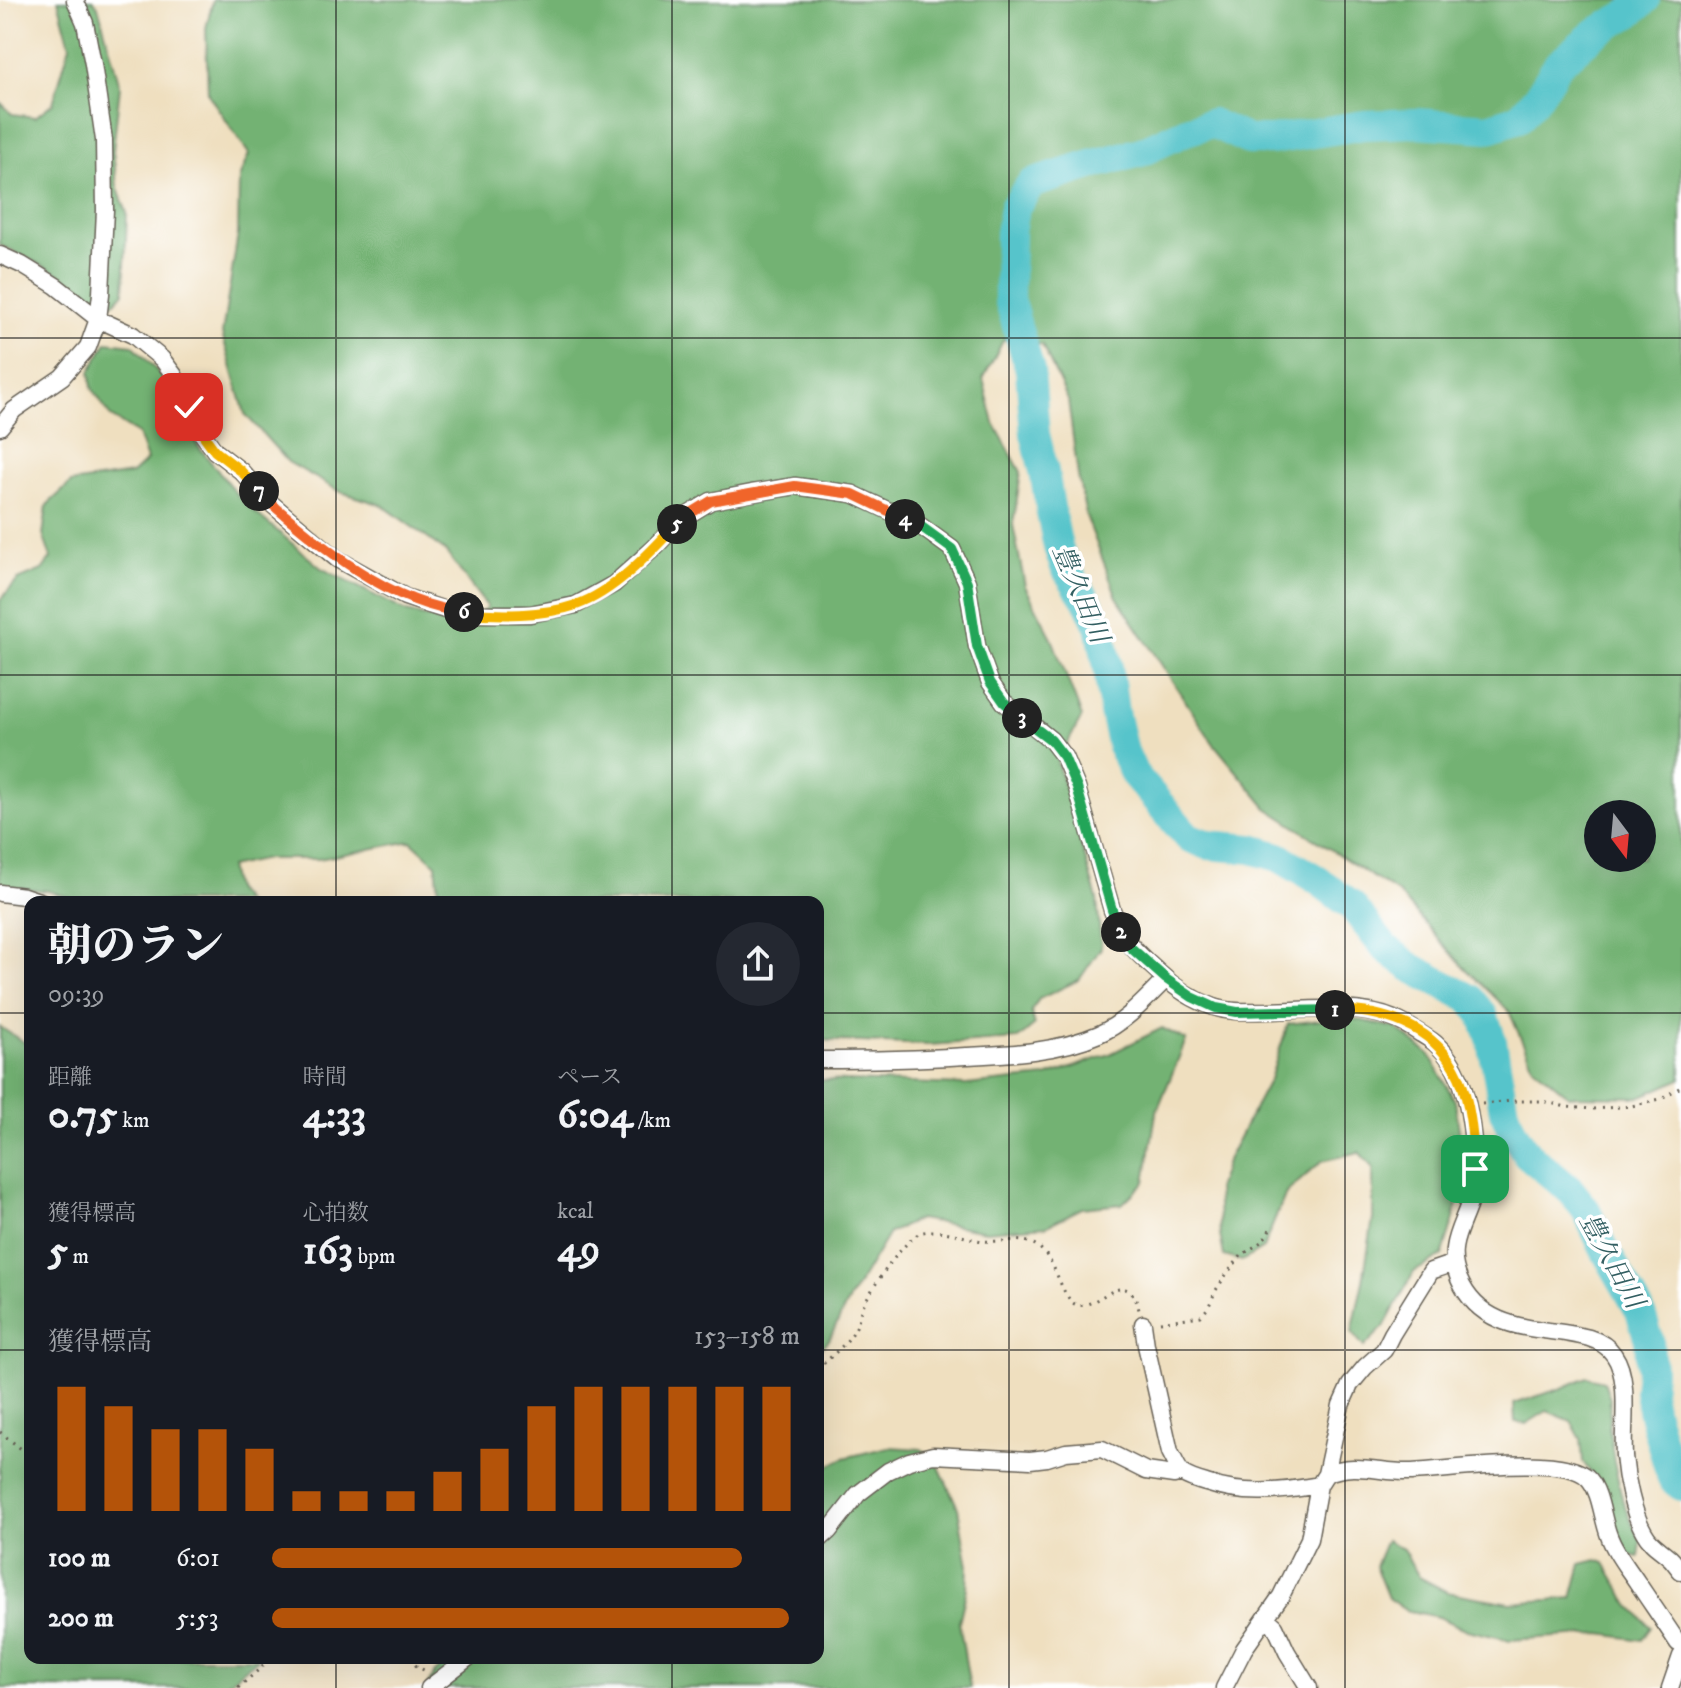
<!DOCTYPE html>
<html lang="ja">
<head>
<meta charset="utf-8">
<style>
  body { margin:0; font-family:"IM FELL DW Pica","Noto Serif JP",serif; background:#242831; color:#f1f3f6; height:100vh; display:flex; flex-direction:column; font-size:30px; white-space:nowrap }
  * { box-sizing:border-box; margin:0 }
  p { font-size:26px; color:#9ea1a6 }
  .icon { flex:none; width:44px; height:44px; fill:none; stroke:currentColor; stroke-width:2; stroke-linecap:round; stroke-linejoin:round }
  .map { position:relative; flex:1; overflow:hidden }
  .drawer { position:absolute; left:24px; top:896px; width:800px; height:768px; display:flex; flex-direction:column; background:#171b24; border-radius:16px; box-shadow:0 8px 32px #0002 }
  .drawer>* { flex:none }
  .needle { width:52px; rotate:164deg }
  .tools { position:absolute; left:1584px; top:800px; display:grid; gap:16px }
  .tools a { display:grid; place-items:center; width:72px; height:72px; border-radius:50%; background:#171b24; box-shadow:0 8px 32px #0002; font-size:40px }
  .pin { position:absolute; display:grid; place-items:center; width:68px; height:68px; color:#fff; margin:-34px; border-radius:16px; box-shadow:0 4px 12px #0006 }
  .km { position:absolute; width:40px; height:40px; margin:-20px; border-radius:50%; background:#222; color:#fff; font-size:22px; line-height:40px; text-align:center }
  .round { display:grid; place-items:center; flex:none; width:84px; height:84px; border-radius:42px; background:#242831 }
  .summary { display:flex; align-items:center; justify-content:space-between; height:136px; padding:0 24px }
  h1 { font-size:44px; font-weight:800; line-height:60px }
  .metrics { display:grid; grid-template-columns:repeat(3,1fr); gap:12px; height:136px; padding:8px 24px }
  .metrics div { display:grid; align-content:center }
  .metrics b { font-size:40px; font-weight:800 }
  .metrics small { font-size:22px; font-weight:400 }
  .metrics p { font-size:22px }
  .chart { height:224px; padding:16px 24px }
  .chart p { display:flex; justify-content:space-between }
  .chart svg { width:100%; height:144px; margin-top:8px; stroke:#b45309; stroke-width:6 }
  ul { padding:0 24px; list-style:none; font-size:26px }
  li { display:grid; grid-template-columns:128px 96px 1fr; align-items:center; height:60px }
  li i { height:20px; border-radius:10px; background:#b45309 }
  .map>svg:first-child { display:block }
</style>
</head>
<body>
<div class="map">
<svg width="1681" height="1688" viewBox="0 0 1681 1688">
  <rect width="100%" height="100%" fill="#fff"/>
  <filter id="ink" filterUnits="userSpaceOnUse"><feTurbulence type="fractalNoise" baseFrequency=".0125" numOctaves="2"/><feDisplacementMap in="SourceGraphic" scale="16" xChannelSelector="R" yChannelSelector="G"/><feConvolveMatrix kernelMatrix="1 2 1 2 8 2 1 2 1" color-interpolation-filters="sRGB"/></filter>
  <filter id="wash" filterUnits="userSpaceOnUse"><feTurbulence type="fractalNoise" baseFrequency=".006" numOctaves="4" result="noise"/><feDisplacementMap in="SourceGraphic" scale="32" xChannelSelector="R" yChannelSelector="G"/><feGaussianBlur stdDeviation="1.8" result="paint"/><feColorMatrix in="noise" values="0 0 0 0 0 0 0 0 0 0 0 0 0 0 0 0 0 1.4 0 .05"/><feComposite in="paint" operator="in"/></filter>
  <g filter="url(#wash)">
    <rect width="100%" height="100%" fill="#efdfbf"/>
    <path fill="#73b273" stroke="#486748" stroke-width="2" fill-rule="evenodd" d="M58 0H93L98 6 120 86 113 151 117 186 127 213 124 292 114 303 88 298 60 274 0 245V102L12 114 35 117 53 103 70 45Z
      M213 0H1681V1079L1639 1097 1569 1096 1533 1066 1509 1011 1462 965 1399 894 1267 808 1213 743 1117 597 1086 516 1078 476 1068 400 1042 345 1004 339 983 379 994 423 1021 472 1013 525 1025 586 1051 636 1082 717 1057 762 1097 899 1101 948 1079 980 1039 999 1031 1011 1035 1025 1018 1039 928 1045 818 1040V902H440L436 864 411 841 319 859H266L229 867 234 889 245 902H85L48 891 0 886V600L18 580 42 570 51 558 43 535 47 505 71 483 132 474 147 460 138 434 111 417 92 388 90 372 107 342 133 345 168 383 197 445 243 502 321 568 407 612 466 628 487 607 445 551 382 505 341 492 288 462 245 414 222 334 238 234 239 178 249 154 208 94 206 28ZM1598 814H1642V858H1598Z
      M1346 1017 1396 1028 1430 1055 1455 1101 1464 1166 1454 1219 1442 1256 1414 1272 1384 1327 1364 1347 1352 1332 1363 1281 1373 1219V1168L1359 1152 1322 1161 1286 1193 1263 1248 1242 1261 1224 1256 1220 1235 1217 1189 1226 1162 1270 1079 1288 1024Z
      M0 1027 30 1046V1658H258L221 1688H0Z
      M1162 1028 1186 1040 1156 1113 1145 1182 1122 1204 1082 1208 1046 1226 986 1231 919 1219 889 1233 846 1305 829 1340 818 1351V1080L966 1085 1046 1077 1110 1054Z
      M1587 1377 1604 1381 1610 1399 1609 1427 1614 1462 1623 1502 1641 1542 1639 1557 1626 1554 1609 1522 1600 1486 1583 1462 1581 1439 1571 1421 1547 1411 1526 1424 1515 1422 1514 1404 1562 1388Z
      M888 1447 921 1449 935 1458 958 1508 968 1566 967 1588 959 1622 970 1688H426L434 1674 452 1658H659C666 1662 675 1662 681 1658H818V1472L844 1458Z
      M1386 1540 1403 1549 1419 1577 1447 1592 1511 1603 1572 1598 1581 1564 1597 1560 1605 1563 1630 1606 1651 1627 1642 1640 1601 1634 1510 1640 1467 1630 1438 1617 1405 1610 1388 1598 1375 1566Z"/>
    <g fill="none" stroke-linecap="round" stroke-linejoin="round">
      <path stroke="#56c4cb" stroke-width="30" d="M1645 0 1629 14 1595 33 1558 64 1538 96 1519 118 1489 128 1416 123 1364 125 1271 140H1248L1212 123 1186 131 1141 152 1094 164 1031 184 1014 208 1010 233 1009 299 1030 370 1035 434 1044 471 1051 513 1058 547 1065 567 1089 604 1101 631 1108 667 1114 712 1122 747 1134 774 1188 837 1208 845 1252 849 1279 857 1316 879 1352 906 1384 947 1412 968 1471 999 1483 1015 1492 1041 1504 1111 1513 1132 1527 1154 1571 1191 1586 1210 1605 1250 1640 1311 1649 1340 1651 1371 1649 1392 1653 1414 1672 1479 1681 1486"/>
    </g>
  </g>
  <g filter="url(#ink)">
    <g fill="none" stroke-linecap="round" stroke-linejoin="round">
      <defs>
        <path id="street" d="M0 255 22 265 56 286 98 319 133 335 162 359 174 375 199 429 215 451 241 471 267 500 337 559 405 597 445 610 479 614H530L576 605 614 584 654 548 683 518 711 501 752 493 795 486 853 494 919 525 952 549 967 582 977 646 990 682 1004 702 1051 740 1064 757 1077 788 1112 910C1125 943 1133 949 1158 972 1174 987 1193 1000 1214 1007 1231 1013 1250 1011 1268 1011 1306 1010 1359 1004 1394 1019 1404 1023 1412 1028 1421 1034 1426 1037 1432 1040 1436 1044 1446 1053 1455 1067 1460 1079 1471 1107 1479 1169 1471 1198 1462 1228 1445 1246 1459 1279 1490 1353 1587 1314 1614 1355 1631 1379 1622 1427 1624 1456 1626 1479 1633 1513 1644 1532 1651 1545 1659 1548 1669 1557 1674 1561 1677 1567 1681 1571
          M0 427 14 410 62 377 88 347 98 319 101 294 105 210 104 140 93 64 85 23 75 0
          M0 893 24 896 42 902
          M818 1060C868 1060 917 1059 966 1056 1010 1054 1058 1052 1099 1034 1125 1023 1146 999 1166 979
          M1143 1324 1146 1345 1170 1452C1174 1459 1177 1468 1183 1474 1189 1478 1199 1481 1206 1483 1244 1496 1280 1492 1319 1485
          M1326 1474C1354 1461 1381 1473 1410 1472 1445 1471 1566 1452 1589 1479 1601 1493 1602 1518 1609 1536 1615 1553 1627 1567 1637 1582 1651 1603 1665 1623 1678 1643L1681 1644
          M818 1541 829 1531 858 1494 888 1471 909 1461 933 1455 1030 1460 1047 1458 1066 1452 1102 1449 1146 1471 1174 1475 1182 1473
          M1266 1618 1275 1626 1287 1652 1309 1688
          M429 1688 468 1658
          M1224 1688 1244 1649 1281 1596 1309 1539 1319 1485 1326 1474 1341 1405 1350 1385 1365 1367 1384 1350 1392 1334 1431 1271 1454 1263
          M1670 1688 1681 1656"/>
      </defs>
      <use href="#street" stroke="#666055" stroke-width="19"/>
      <path stroke="#666055" stroke-width="3" stroke-dasharray="2 6" stroke-linecap="butt" d="M1482 1104 1512 1101H1543L1566 1107 1593 1109 1632 1106 1660 1099 1681 1087
        M1160 1322 1201 1316 1208 1308 1216 1290 1228 1272 1242 1255 1261 1242 1268 1234 1271 1226
        M818 1369C830 1357 847 1344 855 1329 859 1322 859 1313 863 1306 871 1289 906 1236 923 1232 944 1228 963 1238 983 1241 999 1243 1023 1236 1037 1246 1057 1261 1058 1288 1072 1302 1091 1320 1127 1258 1139 1310
        M0 1432 30 1456
        M411 1658 417 1667 426 1671
        M238 1688 272 1658"/>
      <use href="#street" stroke="#fff" stroke-width="16"/>
    </g>
  </g>
  <g fill="none" stroke-linecap="round" stroke-linejoin="round" filter="url(#ink)">
    <defs>
      <path id="split-1" d="M1335 1010C1386 1011 1436 1027 1459 1077 1471 1103 1473 1141 1475 1169"/>
      <path id="split-2" d="M1121 932 1129 946 1166 979 1192 997 1216 1008 1237 1012 1335 1010"/>
      <path id="split-3" d="M1022 718 1051 740 1064 757 1077 788 1112 910 1121 932"/>
      <path id="split-4" d="M905 519 919 525 952 549 967 582 977 646 990 682 1004 702 1022 718"/>
      <path id="split-5" d="M677 524 683 518 711 501 795 486 853 494 905 519"/>
      <path id="split-6" d="M464 612C497 616 544 616 576 605 614 592 650 553 677 524"/>
      <path id="split-7" d="M259 491 267 500C322 547 390 605 464 612"/>
      <path id="split-8" d="M189 407 199 429 215 451 241 471 259 491"/>
    </defs>
    <use href="#split-1" stroke="#fff" stroke-width="16"/>
    <use href="#split-2" stroke="#fff" stroke-width="16"/>
    <use href="#split-3" stroke="#fff" stroke-width="16"/>
    <use href="#split-4" stroke="#fff" stroke-width="16"/>
    <use href="#split-5" stroke="#fff" stroke-width="16"/>
    <use href="#split-6" stroke="#fff" stroke-width="16"/>
    <use href="#split-7" stroke="#fff" stroke-width="16"/>
    <use href="#split-8" stroke="#fff" stroke-width="16"/>
    <use href="#split-1" stroke="#f5b400" stroke-width="10"/>
    <use href="#split-2" stroke="#22a559" stroke-width="10"/>
    <use href="#split-3" stroke="#22a559" stroke-width="10"/>
    <use href="#split-4" stroke="#22a559" stroke-width="10"/>
    <use href="#split-5" stroke="#f0652b" stroke-width="10"/>
    <use href="#split-6" stroke="#f5b400" stroke-width="10"/>
    <use href="#split-7" stroke="#f0652b" stroke-width="10"/>
    <use href="#split-8" stroke="#f5b400" stroke-width="10"/>
  </g>
  <path fill="none" stroke="#1c1c1c" stroke-width="2" stroke-opacity="0.55" d="M336 0V902M672 0V902M1009 0V1688M1345 0V1688M0 338H1681M0 675H1681M0 1013H30M818 1013H1681M0 1350H30M818 1350H1681M336 1658V1688M672 1658V1688"/>
  <g text-anchor="middle" dominant-baseline="central" stroke-width="7" stroke-linejoin="round" paint-order="stroke">
    <g font-size="26" font-style="italic" fill="#335f62" stroke="#fff">
      <text transform="translate(1080 594) rotate(67)">豊久田川</text>
      <text transform="translate(1611 1261) rotate(61)">豊久田川</text>
    </g>
  </g>
</svg>
<div class="tools">
<a><svg class="needle" viewBox="-14 -14 28 28"><path d="M0-13l5 13h-10z" fill="#e53935"/><path d="M0 13l5-13h-10z" fill="#9ea1a6"/></svg></a>
</div>
<div class="pin" style="left:1475px;top:1169px;background:#1e9e55"><svg class="icon" aria-label="arrive" viewBox="0 0 24 24"><path d="M6 21V4h12l-3 4 3 4H6"/></svg></div>
<div class="pin" style="left:189px;top:407px;background:#d93025"><svg class="icon" aria-label="check" viewBox="0 0 24 24"><path d="M5 12l5 5 9-10"/></svg></div>
<b class="km" style="left:1335px;top:1010px">1</b>
<b class="km" style="left:1121px;top:932px">2</b>
<b class="km" style="left:1022px;top:718px">3</b>
<b class="km" style="left:905px;top:519px">4</b>
<b class="km" style="left:677px;top:524px">5</b>
<b class="km" style="left:464px;top:612px">6</b>
<b class="km" style="left:259px;top:491px">7</b>
<section class="drawer">
<div class="summary"><div><h1>朝のラン</h1><p>09:39</p></div><a class="round"><svg class="icon" aria-label="share" viewBox="0 0 24 24"><path d="M12 15V3M7 8l5-5 5 5M5 13v7h14v-7"/></svg></a></div>
<div class="metrics">
<div><p>距離</p><b>0.75<small> km</small></b></div>
<div><p>時間</p><b>4:33</b></div>
<div><p>ペース</p><b>6:04<small> /km</small></b></div>
</div>
<div class="metrics">
<div><p>獲得標高</p><b>5<small> m</small></b></div>
<div><p>心拍数</p><b>163<small> bpm</small></b></div>
<div><p>kcal</p><b>49</b></div>
</div>
<div class="chart"><p><span>獲得標高</span>153–158 m</p>
<svg viewBox="0 0 160 44" preserveAspectRatio="none"><path d="M5 44V6M15 44V12M25 44V19M35 44V19M45 44V25M55 44V38M65 44V38M75 44V38M85 44V32M95 44V25M105 44V12M115 44V6M125 44V6M135 44V6M145 44V6M155 44V6"/></svg>
</div>
<ul>
<li><b>100 m</b>6:01<i style="width:89%"></i></li>
<li><b>200 m</b>5:53<i style="width:98%"></i></li>
</ul>
</section>
</div>
</body>
</html>
